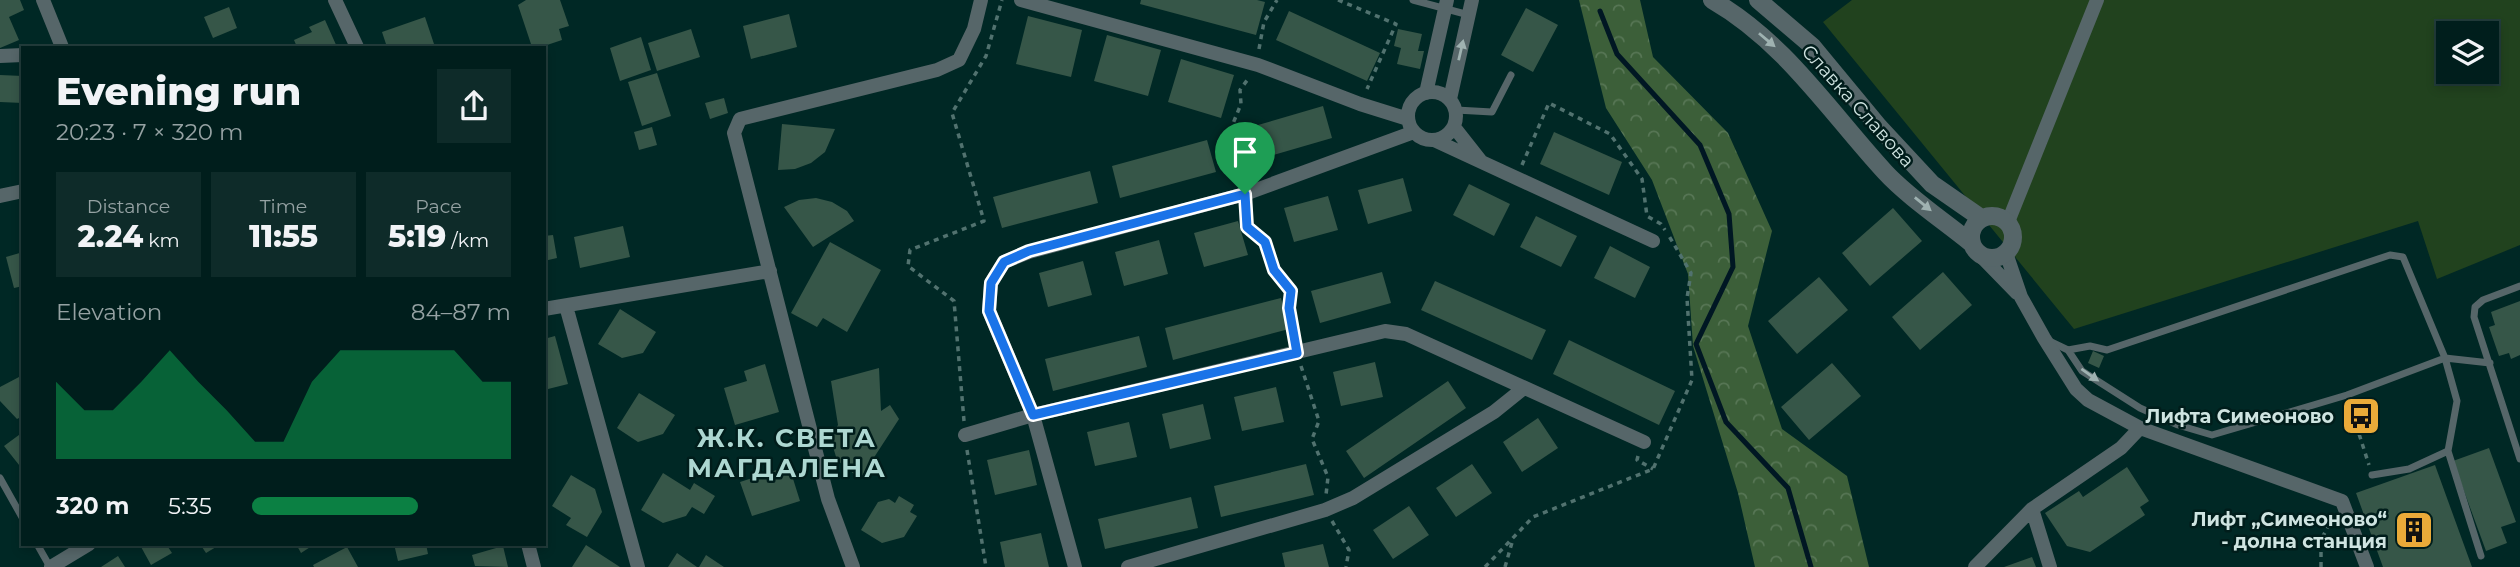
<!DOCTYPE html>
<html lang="en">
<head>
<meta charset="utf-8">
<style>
  body { margin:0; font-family:Montserrat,sans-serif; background:#0e2b29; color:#f1f3f6; height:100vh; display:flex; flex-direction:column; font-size:26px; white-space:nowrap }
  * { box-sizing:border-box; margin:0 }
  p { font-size:23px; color:#95a2a3 }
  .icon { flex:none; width:38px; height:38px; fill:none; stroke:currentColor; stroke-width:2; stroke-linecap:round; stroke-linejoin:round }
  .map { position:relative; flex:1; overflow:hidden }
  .sheet { position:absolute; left:21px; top:46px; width:525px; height:500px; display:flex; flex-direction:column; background:#001e1c; border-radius:0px; box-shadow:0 4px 10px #0003,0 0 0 2px #223c3b }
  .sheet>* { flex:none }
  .controls { position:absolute; left:2436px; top:21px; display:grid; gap:14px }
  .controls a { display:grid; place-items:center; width:63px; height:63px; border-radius:0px; background:#001e1c; box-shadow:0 4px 10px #0003,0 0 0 2px #223c3b; font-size:35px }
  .pin { position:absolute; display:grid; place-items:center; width:60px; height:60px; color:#fff; margin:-72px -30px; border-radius:50% 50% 50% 0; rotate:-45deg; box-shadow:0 0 7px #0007 }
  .pin .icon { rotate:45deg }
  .round { display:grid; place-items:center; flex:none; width:74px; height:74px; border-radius:0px; background:#0e2b29 }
  .summary { display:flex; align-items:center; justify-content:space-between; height:119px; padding:0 35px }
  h1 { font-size:38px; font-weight:800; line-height:52px }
  .figures { display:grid; grid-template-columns:repeat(3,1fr); gap:10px; height:119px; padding:7px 35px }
  .figures div { display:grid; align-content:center; border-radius:0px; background:#0e2b29; text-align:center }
  .figures b { font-size:30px; font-weight:800 }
  .figures small { font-size:19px; font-weight:400 }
  .figures p { font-size:19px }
  .chart { height:196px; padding:14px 35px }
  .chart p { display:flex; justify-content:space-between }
  .chart svg { width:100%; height:126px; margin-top:7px; fill:#0b8043; opacity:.7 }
  ul { padding:0 35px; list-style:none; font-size:23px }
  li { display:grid; grid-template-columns:112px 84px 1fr; align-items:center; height:52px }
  li i { height:18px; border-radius:9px; background:#0b8043 }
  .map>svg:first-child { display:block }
</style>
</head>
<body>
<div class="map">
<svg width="2520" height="567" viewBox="0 0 2520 567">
  <defs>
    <pattern id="forest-crowns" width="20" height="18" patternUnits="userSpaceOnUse" patternTransform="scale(1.75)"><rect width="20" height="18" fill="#3c5f39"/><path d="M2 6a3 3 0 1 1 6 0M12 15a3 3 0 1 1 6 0" fill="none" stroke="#577655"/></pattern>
  </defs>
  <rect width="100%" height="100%" fill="#002825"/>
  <path fill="#21421e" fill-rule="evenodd" d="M1852 0H2520V245L2437 279 2418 221 2074 329 1823 22ZM2448 33H2487V72H2448Z"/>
  <path fill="url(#forest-crowns)" d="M1579 0H1640L1653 57 1728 133 1772 231 1748 326 1782 429 1847 476 1869 567H1755L1738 493 1693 346 1688 274 1652 180 1606 108Z"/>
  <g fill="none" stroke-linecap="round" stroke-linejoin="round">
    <path stroke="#001723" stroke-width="5" d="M1600 11 1617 54 1700 145 1729 214 1733 267 1696 344 1726 422 1788 488 1811 567"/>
  </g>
  <path fill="#365648" d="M0 0H20L24 10 9 17 19 40 0 48Z
    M526 0H560L569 26 559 29 562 40 541 47H532L518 5Z
    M1141 0H1257L1265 2 1256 35 1140 4Z
    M229 7 237 28 213 38 204 17Z
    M1526 8 1558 25 1533 72 1501 55Z
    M1289 11 1380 53 1367 81 1276 40Z
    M789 14 797 47 751 59 743 26Z
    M1028 16 1082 30 1071 77 1016 64Z
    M425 17 435 47H387L382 32Z
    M325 20 337 47H297L294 40 312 32 309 27Z
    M691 29 700 57 657 71 648 43Z
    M1398 29 1422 34 1418 51H1424L1420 69 1397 64 1401 48 1394 46Z
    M1107 35 1161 50 1148 96 1094 81Z
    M641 37 651 70 620 81 610 48Z
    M1181 59 1234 75 1221 118 1168 102Z
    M657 73 671 116 642 126 628 82Z
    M0 75 23 76V103L0 102Z
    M724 98 728 113 710 119 705 103Z
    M1323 106 1332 138 1260 159 1251 127Z
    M782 124 835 129 825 152 811 163 795 169 778 170Z
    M652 127 657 145 639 150 634 132Z
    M1554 132 1622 162 1609 195 1540 164Z
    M1207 140 1216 172 1120 198 1112 166Z
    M1090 171 1098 203 1002 228 993 197Z
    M1403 178 1412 211 1368 224 1358 190Z
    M1469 184 1510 204 1494 236 1453 215Z
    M1328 196 1338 230 1294 242 1284 208Z
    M816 198 832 202 847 211 854 221 813 247 784 207 799 200Z
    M1893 208 1922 241 1870 286 1842 253Z
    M1536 216 1577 236 1561 267 1520 247Z
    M1238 221 1248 255 1204 267 1194 233Z
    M623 226 630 257 580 268 574 237Z
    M553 235 557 258 544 261V236Z
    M1159 240 1168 274 1124 286 1115 252Z
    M830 242 881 270 847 332 823 318 817 327 791 313Z
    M1610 246 1650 267 1635 298 1594 278Z
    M23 252V286L14 288 6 257Z
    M1083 261 1092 295 1048 307 1039 273Z
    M1382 272 1391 303 1320 323 1311 291Z
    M1943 272 1972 305 1920 350 1892 317Z
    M1819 277 1848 310 1797 354 1768 321Z
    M1435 281 1546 330 1532 360 1421 310Z
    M1281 298 1289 329 1173 360 1165 328Z
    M2520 301V355L2511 359 2509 353 2499 356 2489 327 2495 325 2491 312Z
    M620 309 656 332 643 353 622 358 598 344Z
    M555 336 568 384 544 390V339Z
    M1139 336 1147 367 1053 391 1045 359Z
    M1569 340 1675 391 1659 425 1553 374Z
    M2093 351 2104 356 2099 368 2088 363Z
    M1375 362 1383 397 1341 406 1333 372Z
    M1832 363 1861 396 1809 440 1781 407Z
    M765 364 779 412 735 425 724 388 747 381 744 371Z
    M879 368 881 411 890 405 899 419 860 479 837 460 830 437 838 425 831 381Z
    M23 371V416L17 419 0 401V387L19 377Z
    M1448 381 1466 408 1364 478 1346 451Z
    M1276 387 1284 422 1242 431 1234 397Z
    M639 393 675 415 663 434 638 442 617 428Z
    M1203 404 1211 439 1170 449 1162 414Z
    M1538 418 1558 448 1522 472 1503 442Z
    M1129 422 1137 457 1095 466 1087 432Z
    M23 432V470L4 446Z
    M2489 448 2516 522 2501 527 2507 543 2486 551 2453 461Z
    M1029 450 1037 485 995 495 987 460Z
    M1306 464 1314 495 1221 517 1214 486Z
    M1472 464 1492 493 1456 517 1436 488Z
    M2435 465 2472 567H2383L2356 493Z
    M789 466 800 501 752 516 740 482Z
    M2127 467 2149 501 2140 507 2145 515 2090 552 2067 546 2045 513 2079 491 2083 497Z
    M663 473 690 490 694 483 715 496 704 514 692 507 686 516 663 523 641 510Z
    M571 475 595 489 602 512 587 537 566 525 571 518 552 506Z
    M899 496 914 505 910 512 917 516 904 537 882 543 861 530 878 502 889 499 895 503Z
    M1191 497 1198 528 1105 549 1098 519Z
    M1409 506 1429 535 1393 559 1373 530Z
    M1041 533 1049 567H1005L1000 542Z
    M142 544H166L172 553 151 565 140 545Z
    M200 544H221L206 553Z
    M296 544H315L301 553Z
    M394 544H426L428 554 398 561Z
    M1323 544 1329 567H1285L1282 553Z
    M586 545 620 567H572Z
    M503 546 508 567 475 566 472 555Z
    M347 547 358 567H314L313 565Z
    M677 553 697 567H668Z
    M706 555 724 567H699Z
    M118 556 125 567H101Z
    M2032 557 2036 567H2004Z"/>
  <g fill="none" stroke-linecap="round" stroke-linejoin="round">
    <path stroke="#51726f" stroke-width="3.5" stroke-dasharray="5 5" stroke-linecap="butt" d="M1338 0 1396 24 1367 89
      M1259 49 1264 22 1277 0
      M1522 165 1549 103 1610 134 1642 179 1647 216 1661 224 1665 230
      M1243 179 1238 148 1230 131 1241 104 1240 90 1248 79
      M1246 208 1247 227 1265 242 1274 270 1291 291 1289 308 1294 338
      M1301 366 1319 421 1312 439 1328 477 1326 495
      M2350 406 2369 465
      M964 421 954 301 908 266 910 250 984 221 952 113 986 56 1002 0
      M967 450 986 567
      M1638 456 1637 460 1653 469
      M1332 521 1349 550 1346 567
      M1485 567 1533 517 1653 469 1692 380 1687 298 1691 273 1669 236
      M1505 567 1513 539
      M2321 567V540L2332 519"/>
    <path stroke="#566669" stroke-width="7" d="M1413 0 1469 15
      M1456 110 1492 112 1511 75
      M2520 286 2483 300 2475 307 2474 317 2520 459
      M2047 340 2068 350 2082 371 2140 408 2178 425 2212 435 2347 395 2445 358 2490 363
      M2068 350 2090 346 2107 350 2390 255 2403 257 2445 358 2457 401 2448 451 2481 556
      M2372 475 2409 469 2448 451
      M0 478 23 519
      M37 544 50 567"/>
    <path stroke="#566669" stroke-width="14" d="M43 0 62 47
      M335 0 357 47
      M1021 0 1258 65 1360 104 1408 119
      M0 56 23 55
      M1408 116a24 24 0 1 1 48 0a24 24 0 1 1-48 0Z
      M1426 93 1447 0
      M1450 99 1472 0
      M1454 127 1480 160
      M1434 140 1653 241
      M0 196 23 191
      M2008 222 2097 0
      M2006 253 2021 297 2044 338 2076 389 2088 400 2140 428 2342 501 2367 567
      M1980 255 2017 293
      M566 306 638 567
      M544 309 770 271
      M965 435 1033 415 1385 331 1406 334 1644 442
      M2032 509 2050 567
      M528 544 534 567
      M51 567 89 544
      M853 567 828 499 734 133 740 119 937 70 959 60 974 29 981 0
      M1075 567 1033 415 989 311 991 283 1004 262 1029 252 1245 194 1414 132
      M1128 567 1325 510 1353 498 1494 412 1524 388
      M1975 567 2032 509 2121 448 2140 428"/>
    <path stroke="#566669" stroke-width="18" d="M1712 0C1785 42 1829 111 1885 172 1908 197 1944 221 1971 243
      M1758 0 1812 46 1879 127 1932 184 1981 218
      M1971 237a21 21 0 1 1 42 0a21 21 0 1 1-42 0Z"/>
  </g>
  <defs><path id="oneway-solid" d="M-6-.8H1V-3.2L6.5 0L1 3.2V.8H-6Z" transform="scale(1.75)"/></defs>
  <g fill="#9fb2b1">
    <use href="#oneway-solid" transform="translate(1767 40) rotate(40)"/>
    <use href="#oneway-solid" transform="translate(1461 50) rotate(-77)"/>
    <use href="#oneway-solid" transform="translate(1923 204) rotate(39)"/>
    <use href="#oneway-solid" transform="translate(2090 375) rotate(35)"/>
  </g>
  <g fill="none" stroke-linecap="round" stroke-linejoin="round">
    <defs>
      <path id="route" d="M1245 194 1247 227 1265 242 1274 270 1291 291 1289 308 1297 353 1033 415 989 311 991 283 1004 262 1029 251Z"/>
    </defs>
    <use href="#route" stroke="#fff" stroke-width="14"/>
    <use href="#route" stroke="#1a73e8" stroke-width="9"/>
  </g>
  <defs>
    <symbol id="bus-square" viewBox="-11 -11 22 22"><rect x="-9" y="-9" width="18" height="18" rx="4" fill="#eaaa39" stroke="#001d1b"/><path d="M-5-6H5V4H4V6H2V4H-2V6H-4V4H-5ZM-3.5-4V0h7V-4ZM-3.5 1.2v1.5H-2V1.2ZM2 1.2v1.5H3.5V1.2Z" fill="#111"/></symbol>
    <symbol id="building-square" viewBox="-11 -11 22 22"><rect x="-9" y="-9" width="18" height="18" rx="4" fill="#eaaa39" stroke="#001d1b"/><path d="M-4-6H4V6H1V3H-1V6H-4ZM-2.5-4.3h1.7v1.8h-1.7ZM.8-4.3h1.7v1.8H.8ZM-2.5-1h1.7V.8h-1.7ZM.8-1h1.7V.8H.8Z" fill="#111"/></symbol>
  </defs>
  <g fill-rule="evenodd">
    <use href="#bus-square" x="2339" y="394" width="44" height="44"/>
    <use href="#building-square" x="2392" y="508" width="44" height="44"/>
  </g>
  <g text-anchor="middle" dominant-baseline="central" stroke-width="5" stroke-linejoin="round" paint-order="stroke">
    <g font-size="19" fill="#cfe4e1" stroke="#001d1b">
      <text transform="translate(1858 106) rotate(48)">Славка Славова</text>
    </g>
    <g font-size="19" font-weight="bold" fill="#cfe4e1" stroke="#001d1b" text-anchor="end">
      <text x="2334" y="416">Лифта Симеоново</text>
      <text x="2387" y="519">Лифт „Симеоново“<tspan x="2387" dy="22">- долна станция</tspan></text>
    </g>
    <g font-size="26" font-weight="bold" letter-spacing="2" fill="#add7d1" stroke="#001d1b">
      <text x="787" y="438">Ж.К. СВЕТА<tspan x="787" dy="30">МАГДАЛЕНА</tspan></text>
    </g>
  </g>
</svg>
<div class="controls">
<a><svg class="icon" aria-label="layers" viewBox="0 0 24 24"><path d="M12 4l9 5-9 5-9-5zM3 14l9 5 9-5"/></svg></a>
</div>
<div class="pin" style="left:1245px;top:194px;background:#1e9e55"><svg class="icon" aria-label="arrive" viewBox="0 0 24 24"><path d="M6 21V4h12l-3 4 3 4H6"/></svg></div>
<section class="sheet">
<div class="summary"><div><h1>Evening run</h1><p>20:23 · 7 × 320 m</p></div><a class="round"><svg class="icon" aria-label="share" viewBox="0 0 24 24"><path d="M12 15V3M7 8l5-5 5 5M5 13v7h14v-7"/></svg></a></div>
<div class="figures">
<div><p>Distance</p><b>2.24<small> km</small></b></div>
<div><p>Time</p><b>11:55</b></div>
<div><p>Pace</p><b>5:19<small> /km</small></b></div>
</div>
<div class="chart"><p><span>Elevation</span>84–87 m</p>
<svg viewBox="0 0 160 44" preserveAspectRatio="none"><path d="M0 44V17L10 27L20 27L30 17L40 6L50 17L60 27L70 38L80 38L90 17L100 6L110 6L120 6L130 6L140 6L150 17L160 17V44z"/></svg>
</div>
<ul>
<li><b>320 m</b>5:35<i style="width:64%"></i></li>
</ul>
</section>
</div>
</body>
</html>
